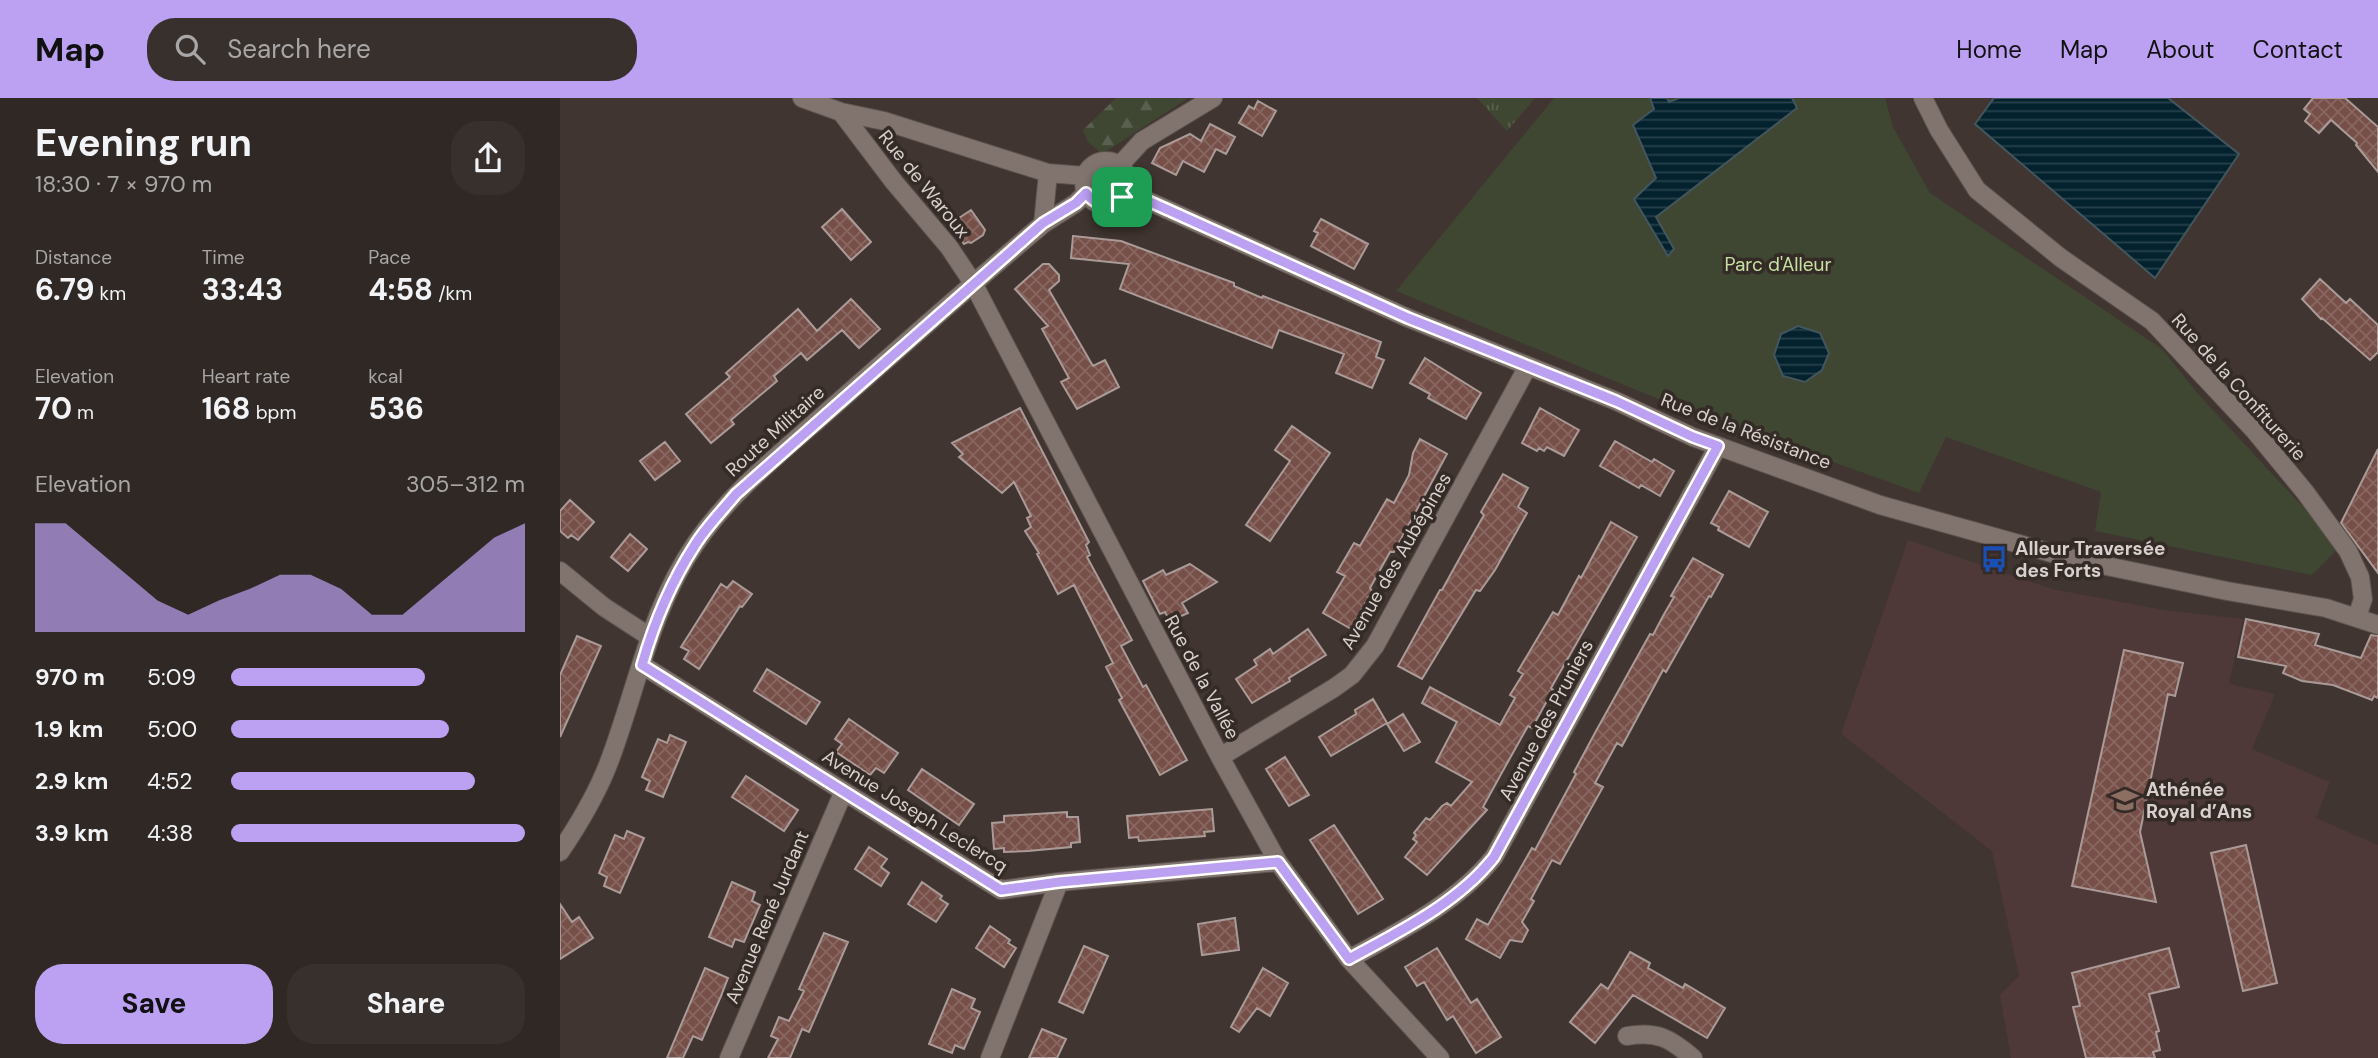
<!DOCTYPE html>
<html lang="en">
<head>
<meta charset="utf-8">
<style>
  body { margin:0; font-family:"DM Sans",sans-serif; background:#38302c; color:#f1f3f6; height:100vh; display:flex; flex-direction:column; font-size:26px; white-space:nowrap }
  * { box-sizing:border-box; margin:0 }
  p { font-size:23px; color:#a8a6a6 }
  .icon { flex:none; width:38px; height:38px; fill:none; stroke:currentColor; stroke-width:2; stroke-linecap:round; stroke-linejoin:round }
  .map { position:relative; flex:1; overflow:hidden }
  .panel { display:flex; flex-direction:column; background:#302824; width:560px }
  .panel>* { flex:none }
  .pin { position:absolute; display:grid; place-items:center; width:60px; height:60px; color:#fff; margin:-30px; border-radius:14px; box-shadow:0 4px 10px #0006 }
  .round { display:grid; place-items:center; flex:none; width:74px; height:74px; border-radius:28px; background:#38302c }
  .summary { display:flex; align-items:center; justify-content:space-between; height:119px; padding:0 35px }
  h1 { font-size:38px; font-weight:700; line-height:52px }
  .stats { display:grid; grid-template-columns:repeat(3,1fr); gap:10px; height:119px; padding:7px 35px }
  .stats div { display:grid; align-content:center }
  .stats b { font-size:30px; font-weight:700 }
  .stats small { font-size:19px; font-weight:400 }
  .stats p { font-size:19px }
  .chart { height:196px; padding:14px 35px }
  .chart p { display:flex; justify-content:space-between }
  .chart svg { width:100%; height:126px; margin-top:7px; fill:#bca0f2; opacity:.7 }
  .cta { display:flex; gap:14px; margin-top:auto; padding:14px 35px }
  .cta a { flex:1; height:80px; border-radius:28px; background:#bca0f2; color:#111; font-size:28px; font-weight:700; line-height:80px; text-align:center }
  .cta a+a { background:#38302c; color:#f1f3f6 }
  ul { padding:0 35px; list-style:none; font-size:23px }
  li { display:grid; grid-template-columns:112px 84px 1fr; align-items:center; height:52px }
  li i { height:18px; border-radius:9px; background:#bca0f2 }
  header { display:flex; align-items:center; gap:42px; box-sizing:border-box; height:98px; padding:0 35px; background:#bca0f2; color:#111 }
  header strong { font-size:33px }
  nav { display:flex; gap:38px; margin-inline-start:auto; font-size:24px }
  .search { width:490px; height:63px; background:#38302c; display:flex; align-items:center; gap:18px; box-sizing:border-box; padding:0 24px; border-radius:28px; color:#a8a6a6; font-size:26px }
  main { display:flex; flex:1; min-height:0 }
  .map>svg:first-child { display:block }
</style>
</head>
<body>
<header>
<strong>Map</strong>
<div class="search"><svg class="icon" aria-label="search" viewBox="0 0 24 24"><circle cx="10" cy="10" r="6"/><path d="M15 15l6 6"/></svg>Search here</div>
<nav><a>Home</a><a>Map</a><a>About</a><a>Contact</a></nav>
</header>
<main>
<section class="panel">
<div class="summary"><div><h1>Evening run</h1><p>18:30 · 7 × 970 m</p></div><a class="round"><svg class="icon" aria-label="share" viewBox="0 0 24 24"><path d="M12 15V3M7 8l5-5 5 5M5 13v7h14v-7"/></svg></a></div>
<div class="stats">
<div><p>Distance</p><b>6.79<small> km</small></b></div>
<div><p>Time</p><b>33:43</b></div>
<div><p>Pace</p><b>4:58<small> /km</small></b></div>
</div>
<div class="stats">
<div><p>Elevation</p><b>70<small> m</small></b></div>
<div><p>Heart rate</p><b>168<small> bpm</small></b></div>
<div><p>kcal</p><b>536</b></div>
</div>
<div class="chart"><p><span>Elevation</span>305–312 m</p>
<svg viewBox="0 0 160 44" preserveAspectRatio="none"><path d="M0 44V6L10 6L20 15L30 24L40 33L50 38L60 33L70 29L80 24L90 24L100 29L110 38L120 38L130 29L140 20L150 11L160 6V44z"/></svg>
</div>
<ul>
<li><b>970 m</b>5:09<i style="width:66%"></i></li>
<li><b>1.9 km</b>5:00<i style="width:74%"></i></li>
<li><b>2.9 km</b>4:52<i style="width:83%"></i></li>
<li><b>3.9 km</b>4:38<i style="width:100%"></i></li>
</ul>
<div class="cta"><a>Save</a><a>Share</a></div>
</section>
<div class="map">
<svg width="1818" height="960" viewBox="0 0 1818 960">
  <defs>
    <pattern id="grass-tufts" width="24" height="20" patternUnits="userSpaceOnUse" patternTransform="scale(1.75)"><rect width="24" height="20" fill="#3f4733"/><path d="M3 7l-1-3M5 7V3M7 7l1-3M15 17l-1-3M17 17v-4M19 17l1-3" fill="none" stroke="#5a604f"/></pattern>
    <pattern id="forest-firs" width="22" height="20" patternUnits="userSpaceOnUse" patternTransform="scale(1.75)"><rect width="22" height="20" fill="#3f4733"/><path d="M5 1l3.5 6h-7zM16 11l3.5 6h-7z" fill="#5a604f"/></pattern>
    <pattern id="water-rules" width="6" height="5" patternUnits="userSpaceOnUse" patternTransform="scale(1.75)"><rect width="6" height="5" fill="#03222e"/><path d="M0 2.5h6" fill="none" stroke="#27414b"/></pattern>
    <pattern id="building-cross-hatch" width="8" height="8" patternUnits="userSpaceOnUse" patternTransform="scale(1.75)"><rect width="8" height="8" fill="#764f48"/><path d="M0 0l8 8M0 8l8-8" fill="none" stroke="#896761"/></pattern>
  </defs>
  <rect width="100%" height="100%" fill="#403530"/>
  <path fill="#4e3938" d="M1348 442 1492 491 1604 512 1683 521 1669 586 1715 596 1692 651 1770 684 1756 720 1818 747V960H1451L1440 897 1459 878 1432 753 1281 636Z"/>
  <path fill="url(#grass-tufts)" d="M917 0H975L947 33Z"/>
  <path fill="url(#forest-firs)" d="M556 0H628L542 56 528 44 523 32Z"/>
  <path fill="#3f4733" d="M994 0H1325L1333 29 1370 95 1602 251 1639 297 1780 449 1752 477 1535 433 1541 394 1386 339 1359 395 1096 300 836 193Z"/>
  <path fill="url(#water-rules)" stroke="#43565e" stroke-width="2" d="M1090 0H1107L1109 4 1119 0H1232L1237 10 1096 119 1114 151 1108 158 1074 101 1096 80 1073 27 1094 11Z
    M1434 0H1608L1679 56 1595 180 1415 26Z
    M1238 228 1260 235 1269 255 1262 272 1245 284 1223 278 1214 257 1221 236Z"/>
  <path fill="url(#building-cross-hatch)" stroke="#aa9b98" stroke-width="2" d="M1753 0H1785L1818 29V74L1796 47 1797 45 1771 22 1759 35 1745 23 1750 16 1744 11Z
    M698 3 716 13 702 38 679 25 689 8 694 11Z
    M650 26 675 39 666 56 656 51 644 74 623 63 616 77 592 65 600 50 630 36 641 43Z
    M282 111 311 144 291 162 262 129Z
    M411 112 425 132 423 137 411 145 408 144 404 146 390 126Z
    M761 121 808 146 794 171 751 148 758 135 754 133Z
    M513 138 561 143 674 185V188L702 200 703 198 821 244 816 259 824 262 812 290 776 275 784 256 719 232 712 250 560 191 569 166 511 160Z
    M483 166H489L499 177V183L489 192 533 268 545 262 559 289 517 311 501 284 509 280 482 231 488 228 455 191Z
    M1760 181 1786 205 1790 201 1818 227V254L1810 262 1762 220 1761 221 1742 201Z
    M291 201 320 231 299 250 282 232 247 262 241 255 214 278 217 283 171 322 174 326 151 345 126 316 170 279 166 275 238 211 257 233Z
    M865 260 921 295 906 321 868 300 870 296 850 285Z
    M460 310 529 444 526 447 530 457 527 459 572 542 561 548 583 589 586 587 627 662 600 677 559 602 562 600 546 569 553 565 514 487 498 496 477 456 479 455 465 433 471 429 467 420 471 418 454 384 442 395 399 359 403 356 392 345Z
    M980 310 1019 332 1004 358 987 349 984 353 979 350 977 353 962 345Z
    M732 328 770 355 710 443 686 427 730 363 715 352Z
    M860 341 887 356 834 454H830L810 490 812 493 791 531 763 515 785 478 777 474 794 445 800 448 827 401 834 405 849 377 853 355Z
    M1055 343 1092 364 1094 361 1114 373 1100 398 1081 387 1079 390 1040 368Z
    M105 344 120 363 95 382 80 363Z
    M1818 351V475L1781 425Z
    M943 376 968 390 958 409 967 415 935 472 920 493 916 492 862 581 838 568 880 492H882L903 454 924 417 921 414Z
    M1169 393 1208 414 1189 449 1158 432 1159 429 1151 425Z
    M10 402 34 424 18 442 11 437 8 440 0 433V413Z
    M1051 424 1077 439 991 590 993 592 972 630 968 628 940 678 923 709 927 712 867 777 845 759 857 744 853 741 856 737 854 735 866 720 870 722 882 708 887 705 891 708 912 684 876 664 897 624 862 605 870 589 940 627 955 600 950 597 963 576 958 573 993 514 998 517 1019 478 1021 480Z
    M70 436 87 451 68 473 51 459Z
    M1133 460 1163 477 1151 499 1149 498 1106 574 1103 572 1062 648 1057 645 1035 685 1043 689 1000 766 992 762 971 801 974 803 962 824 968 832 962 844 950 842 940 860 906 841 917 821 928 827 972 750 975 752 1016 676 1014 674 1036 633 1090 536 1093 537 1103 518 1114 499 1111 498Z
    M630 466 657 484 622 505 628 515 610 523 605 514 600 516 583 483 603 472 606 477Z
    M173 483 192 496 182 509 180 508 139 571 124 561 129 553 121 549 161 486 167 490Z
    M1686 521 1759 536 1755 547 1801 560 1811 537 1818 538V600L1814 598 1812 602 1773 587 1742 583 1723 575 1726 568 1678 559Z
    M748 531 766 557 729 580 730 583 692 605 676 581 697 567 694 562 710 551 713 556Z
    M17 538 41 548 0 639V577Z
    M1564 552 1623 565 1615 598 1608 596 1580 734 1596 804 1512 788Z
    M207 571 260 604 246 626 194 593Z
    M813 601 827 625 771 658 759 639 796 616 795 612Z
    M843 616 860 644 844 653 827 626Z
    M289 621 338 655 324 675 316 670 310 677 276 654 282 646 275 641Z
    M110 637 126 644 103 699 86 692 90 683 82 679 98 641 107 645Z
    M725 659 749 697 729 708 706 671Z
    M362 671 414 706 399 727 348 692Z
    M186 678 238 712 224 733 172 699Z
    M652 711 654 733 644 734 645 738 579 743 578 739 569 740 567 718Z
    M507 714V719H518L520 744 511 745V749L468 753 444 754V750L434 751 432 725 444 724V718Z
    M774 727 823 801 798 816 750 742Z
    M67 733 84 740 60 795 44 788 47 779 39 775 55 737 64 741Z
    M1686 747 1717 885 1683 893 1651 755Z
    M309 749 327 761 321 769 329 775 321 788 295 771Z
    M172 784 195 794 192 803 200 807 184 844 175 841 172 849 149 839Z
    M362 784 382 798 380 801 388 806 376 824 348 806Z
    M0 806 12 824 19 819 33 840 0 861Z
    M675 820 679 852 642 857 638 826Z
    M430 828 450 842 448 845 456 850 444 869 416 850Z
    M264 835 288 844 249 934 242 931 230 960H208L218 941 211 938 219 919 229 923 244 893 239 891Z
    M524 848 548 858 523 915 499 904Z
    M877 850 911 905 917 901 941 939 916 955 893 918 887 922 864 884 857 888 845 869Z
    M1609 850 1619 889 1589 896 1599 933 1596 934 1600 952 1593 954 1595 960H1526L1513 909 1520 908 1512 875Z
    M1070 854 1090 865 1088 870 1123 890 1125 886 1165 910 1147 940 1073 897 1035 945 1010 924 1041 886 1048 891Z
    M145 870 168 880 161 898 142 942 133 938 123 960H107Z
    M703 870 728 885 710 918 697 910 679 934 671 929Z
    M392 891 415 901 411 910 420 914 404 951 395 947 392 955 369 946Z
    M482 931 506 941 497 960H469Z"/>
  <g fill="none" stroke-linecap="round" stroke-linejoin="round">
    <defs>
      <path id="minor" d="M1363 0 1379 32 1417 92 1501 160 1592 223 1694 332 1745 394 1788 453 1800 479 1803 501 1797 519
        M566 93 848 220 1056 303 1133 339 1320 407 1513 461 1667 493 1766 510 1818 527
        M413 185 660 659 718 764 789 861 880 960
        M0 473 44 509 90 539
        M82 567 441 792 499 784 718 764
        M660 659 774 590 792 577 815 548 968 268
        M789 861C840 833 897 805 934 759L1158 348
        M1067 938C1097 933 1110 940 1133 960
        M169 960 283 695
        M430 960 499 784"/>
      <path id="tertiary" d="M242 0 281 14 324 23 488 75 525 78
        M281 14 334 84 389 149 413 185
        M524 85a22 22 0 1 1 44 0a22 22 0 1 1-44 0Z
        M559 68 582 43 653 0
        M483 126 488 75
        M0 754C21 723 40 691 52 656 78 585 92 508 136 445 173 391 227 350 275 307 344 246 413 185 483 126L516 105 526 95"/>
    </defs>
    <use href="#minor" stroke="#5b524e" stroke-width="20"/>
    <use href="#tertiary" stroke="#5b524e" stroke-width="20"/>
    <use href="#minor" stroke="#81746e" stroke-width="18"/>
    <use href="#tertiary" stroke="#81746e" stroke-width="18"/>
  </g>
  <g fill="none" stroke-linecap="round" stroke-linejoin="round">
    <defs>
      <path id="route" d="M566 93 848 220 1056 303 1133 339 1158 348 934 759C898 805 840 833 789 861L718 764 499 784 441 792 82 567C94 525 111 484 135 447 146 429 162 413 176 396L483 125 516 105 526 95C538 111 556 109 566 93Z"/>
    </defs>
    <use href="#route" stroke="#fff" stroke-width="14"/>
    <use href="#route" stroke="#bca0f2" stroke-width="9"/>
  </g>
  <defs>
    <symbol id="bus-bare" viewBox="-9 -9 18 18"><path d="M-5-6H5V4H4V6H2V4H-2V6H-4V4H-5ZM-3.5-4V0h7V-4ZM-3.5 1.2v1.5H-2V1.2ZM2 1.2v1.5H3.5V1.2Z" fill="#1a4fb4" stroke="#352b26" stroke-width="2.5" paint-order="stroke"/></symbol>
    <symbol id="school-bare" viewBox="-9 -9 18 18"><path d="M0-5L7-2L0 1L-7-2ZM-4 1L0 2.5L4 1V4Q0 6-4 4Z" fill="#8d6e63" stroke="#352b26" stroke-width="2.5" paint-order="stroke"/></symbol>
  </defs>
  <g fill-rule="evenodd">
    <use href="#bus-bare" x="1415" y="442" width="38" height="38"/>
    <use href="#school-bare" x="1546" y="683" width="38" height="38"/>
  </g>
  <g text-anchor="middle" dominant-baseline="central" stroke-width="7" stroke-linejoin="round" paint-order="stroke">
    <g font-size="19" fill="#d7d0cd" stroke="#352b26">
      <text transform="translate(364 86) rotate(51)">Rue de Waroux</text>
      <text transform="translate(1679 289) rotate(48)">Rue de la Confiturerie</text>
      <text transform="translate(215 333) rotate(-42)">Route Militaire</text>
      <text transform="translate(1186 333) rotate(21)">Rue de la Résistance</text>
      <text transform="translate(836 463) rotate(-60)">Avenue des Aubépines</text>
      <text transform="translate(642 579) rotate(62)">Rue de la Vallée</text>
      <text transform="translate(986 622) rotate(-62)">Avenue des Pruniers</text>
      <text transform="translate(355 713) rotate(32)">Avenue Joseph Leclercq</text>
      <text transform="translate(207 819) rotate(-67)">Avenue René Jurdant</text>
    </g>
    <g font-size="19" fill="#c6e0a4" stroke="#352b26">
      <text x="1218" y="166">Parc d'Alleur</text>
    </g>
    <g font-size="19" font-weight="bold" fill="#d7d0cd" stroke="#352b26" text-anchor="start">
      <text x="1455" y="450">Alleur Traversée<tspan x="1455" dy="22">des Forts</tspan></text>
      <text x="1586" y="691">Athénée<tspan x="1586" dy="22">Royal d’Ans</tspan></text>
    </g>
  </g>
</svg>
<div class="pin" style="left:562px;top:99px;background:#1e9e55"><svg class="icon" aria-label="arrive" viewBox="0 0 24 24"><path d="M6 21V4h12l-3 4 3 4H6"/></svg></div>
</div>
</main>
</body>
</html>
